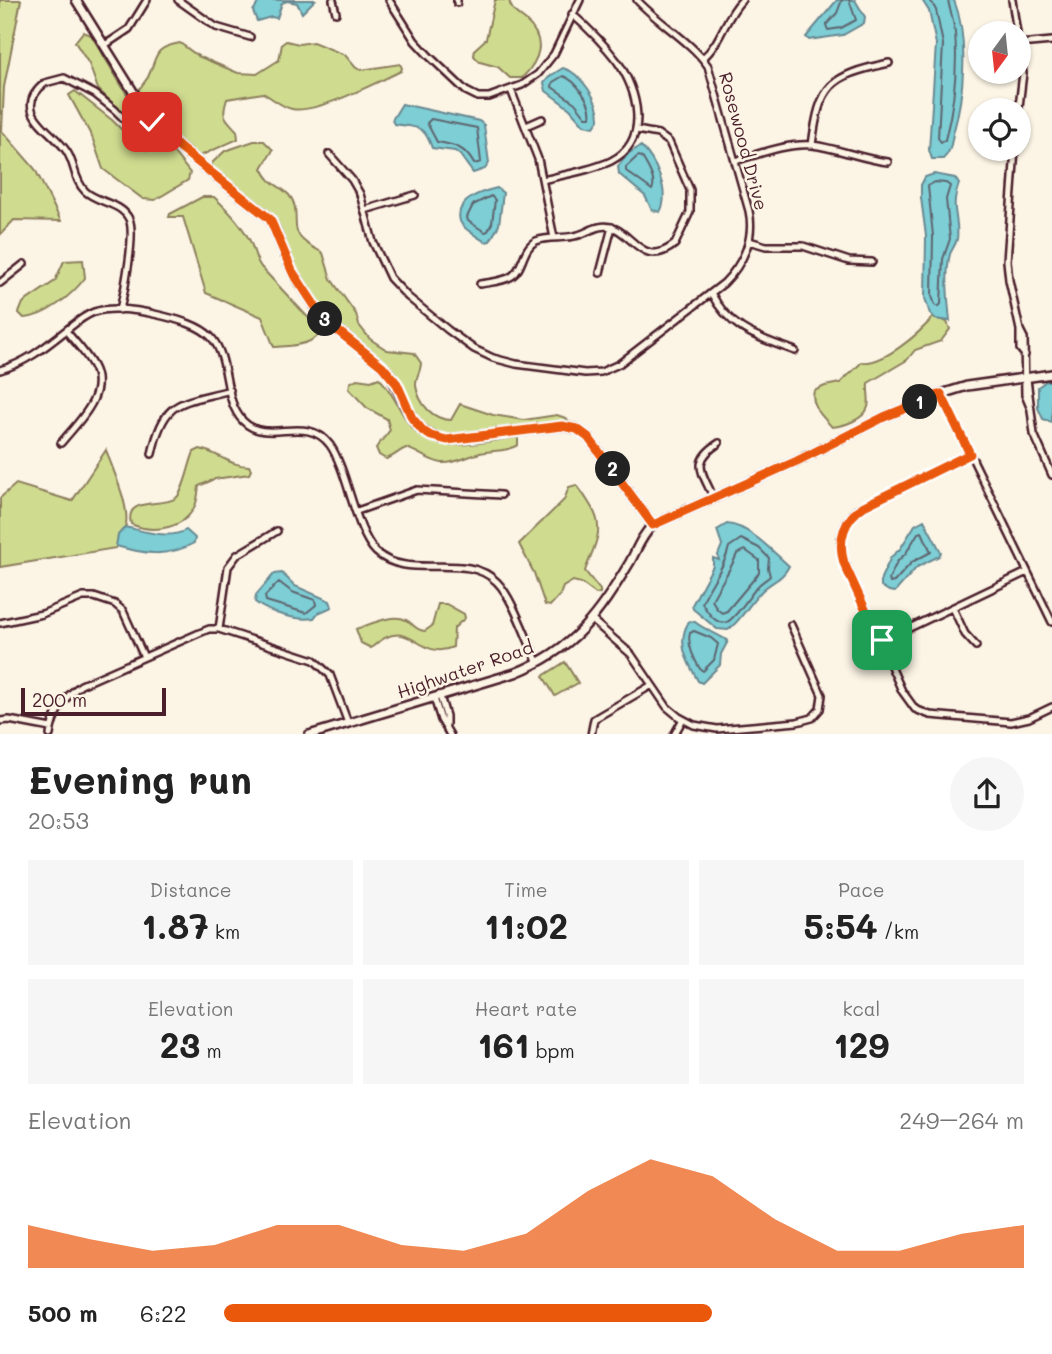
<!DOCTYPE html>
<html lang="en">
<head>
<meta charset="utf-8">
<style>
  body { margin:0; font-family:Mali,sans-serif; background:#f6f6f6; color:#222; height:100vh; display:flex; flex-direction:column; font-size:26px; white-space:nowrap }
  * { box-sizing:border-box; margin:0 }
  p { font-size:23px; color:#767676 }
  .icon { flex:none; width:38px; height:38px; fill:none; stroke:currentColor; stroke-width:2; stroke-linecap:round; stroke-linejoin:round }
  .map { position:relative; height:734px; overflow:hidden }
  .sheet { display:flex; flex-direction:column; background:#fff; flex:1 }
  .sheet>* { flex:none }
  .needle { width:46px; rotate:195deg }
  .tools { position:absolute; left:968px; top:21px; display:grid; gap:14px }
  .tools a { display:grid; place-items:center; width:63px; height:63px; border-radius:50%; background:#fff; box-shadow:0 2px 5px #0004; font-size:35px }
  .scale { position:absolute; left:21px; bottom:18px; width:145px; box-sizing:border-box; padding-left:7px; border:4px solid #4a1f2b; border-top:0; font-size:19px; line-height:24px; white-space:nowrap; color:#4a1f2b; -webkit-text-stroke:5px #fcf5e5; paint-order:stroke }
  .pin { position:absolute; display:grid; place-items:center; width:60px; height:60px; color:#fff; margin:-30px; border-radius:14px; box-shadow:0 4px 10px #0006 }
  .km { position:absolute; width:35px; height:35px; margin:-18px; border-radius:50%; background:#222; color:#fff; font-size:19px; line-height:35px; text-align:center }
  .round { display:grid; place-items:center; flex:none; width:74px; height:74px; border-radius:37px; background:#f6f6f6 }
  .head { display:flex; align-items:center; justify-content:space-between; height:119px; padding:0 28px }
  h1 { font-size:38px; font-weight:700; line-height:52px }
  .metrics { display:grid; grid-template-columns:repeat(3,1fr); gap:10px; height:119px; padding:7px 28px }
  .metrics div { display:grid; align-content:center; border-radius:0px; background:#f6f6f6; text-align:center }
  .metrics b { font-size:35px; font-weight:700 }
  .metrics small { font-size:19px; font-weight:400 }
  .metrics p { font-size:19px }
  .chart { height:196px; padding:14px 28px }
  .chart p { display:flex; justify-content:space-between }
  .chart svg { width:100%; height:126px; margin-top:7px; fill:#ea580c; opacity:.7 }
  ul { padding:0 28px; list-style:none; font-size:23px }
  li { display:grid; grid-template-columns:112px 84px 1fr; align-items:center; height:52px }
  li i { height:18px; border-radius:9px; background:#ea580c }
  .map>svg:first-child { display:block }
</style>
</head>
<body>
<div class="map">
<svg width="1052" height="735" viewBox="0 0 1052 735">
  <rect width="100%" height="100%" fill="#fcf5e5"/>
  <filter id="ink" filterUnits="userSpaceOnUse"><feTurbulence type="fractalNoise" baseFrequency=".0143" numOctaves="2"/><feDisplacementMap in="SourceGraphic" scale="14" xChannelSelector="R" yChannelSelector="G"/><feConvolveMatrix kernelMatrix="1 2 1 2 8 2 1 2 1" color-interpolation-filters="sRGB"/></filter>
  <g filter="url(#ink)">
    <path fill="#cfdc8f" stroke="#8c7e5d" stroke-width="2" d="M0 0H21L4 87 2 131 35 169 61 221 14 220 0 235Z
      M495 0H509C511 12 518 14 526 21 547 40 540 60 522 78H510L498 67 480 62 474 56 475 49 486 39Z
      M83 32 91 35 149 131 147 134 144 135 98 89 89 64 75 42Z
      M286 41 299 44 313 42 345 55 356 68 361 70 400 64 402 68 401 71C377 82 317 114 292 109 282 107 272 98 263 93L227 99C221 118 225 117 237 131L238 139 200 156 194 154C173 137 146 118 138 91 141 86 145 82 148 77 158 56 152 48 180 43L198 56 238 73 257 74 279 60 282 44Z
      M75 91 112 120 140 148 147 150 157 146 171 149 190 173 188 180 155 200 143 199 103 169 92 137 69 95Z
      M254 141H264L273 150 262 168C271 187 278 183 289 195 301 209 291 225 300 237 305 244 316 249 323 253L331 279 356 314 359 325 370 339 387 350 414 353 421 363C421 371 415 378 416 386 419 404 433 420 451 420L460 404 493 415 524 420 557 415 566 418 569 422 446 437C402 419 417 397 390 369 369 347 340 334 322 309 309 291 297 273 289 253 285 241 282 228 275 218 265 204 228 183 212 168V163L225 151Z
      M202 197H214C227 209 242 225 250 241 255 251 254 257 261 267L316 326 319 335C307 346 290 346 274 347L262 317 206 293 183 217H169L170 214Z
      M83 260 85 278C72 295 46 317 24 318L19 313 23 303 55 281 64 261Z
      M933 317 947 322 950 329 941 341 915 350 907 360 868 383C867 391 870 400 868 407 864 420 843 426 832 427 822 416 810 406 814 391L825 386 840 383 862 362C883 365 920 333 933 317Z
      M379 378C393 392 398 408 409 424 434 458 483 441 518 437V445C507 452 493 450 480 453 468 456 455 464 442 463 429 461 419 452 406 448 398 451 394 457 386 459L379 455 376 448 390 430 387 419 367 408 349 389 350 383 357 379 371 381Z
      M200 449C219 453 230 466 249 466L251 470 249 474 215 479 199 486C198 491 198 498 196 503 187 529 153 534 131 524 124 496 162 508 176 498 184 492 189 463 194 452Z
      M106 450C112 468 132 510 125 528 121 535 117 539 116 548L0 567V498L16 484 72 501Z
      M576 485C583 492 587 500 592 508 606 531 593 548 585 571L600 590V593L596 594 581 583 573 581 563 587 560 595 550 606 545 605 534 573 519 544 564 500 569 487Z
      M438 604H446L464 614 465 618 454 628 453 647C417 663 411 611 371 648L361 643 356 629C369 625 392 613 406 620 414 624 415 630 425 631L432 626Z
      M565 662 578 683 555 696 543 676Z"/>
    <path fill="#7dced5" stroke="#698891" stroke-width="2" d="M260 0H315L302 13 297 3 287 1 282 3 277 18 271 17 257 21 253 11Z
      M837 0H855L865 17 864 23 843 35 809 40 806 37Z
      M922 0H954C969 38 964 96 953 134 951 144 951 152 943 159H932L929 150 936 44 929 11Z
      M563 68C581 73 600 101 599 120L594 127 584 125 570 109 546 91 544 83 550 76Z
      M402 104 479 121 484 125 489 163 485 169 473 173 460 155 455 151 432 148C424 124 417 128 394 124L392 120Z
      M641 146C655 160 671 192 660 212L652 210 645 196 619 174 618 166 629 153Z
      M934 174 955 178 959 184C949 210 960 217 957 239 956 244 952 249 950 254 945 274 948 301 950 321L935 319 930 314 925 298 926 236 921 198V185L925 177Z
      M497 188 503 193 499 225 490 241 485 242C479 237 462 229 460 221 454 200 483 191 497 188Z
      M1046 381H1052V422L1043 419 1038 408V387Z
      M924 520 941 552 939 556 917 567 895 592 889 591 881 586V578L891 557 900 549 915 525Z
      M727 524C750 526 772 551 789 566 783 578 775 580 765 588 750 601 743 619 728 630L717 629 693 609 692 605 713 566V558L719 560 718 555 722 545 717 530Z
      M125 527C144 531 169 540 186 530L195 538 194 543C168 558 144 554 116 546L118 535Z
      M282 573 295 586 330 601 332 607 318 613 314 618C296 621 269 613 255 602L256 595 274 574Z
      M689 621 695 622C703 629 718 634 728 641L721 654 720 665 702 683 698 681C687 661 676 643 689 621Z"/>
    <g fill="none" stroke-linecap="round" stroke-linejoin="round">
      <path stroke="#5e656f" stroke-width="2" d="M842 0 837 13 826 25 828 30 841 28 856 20 849 0
        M930 0 936 10 943 44 938 138 941 142 945 140C954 105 958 70 955 33 954 22 950 11 948 0
        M563 76C576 80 593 104 590 117H586L575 103 552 87 553 82Z
        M431 119 477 128 481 162 474 164C465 147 455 145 437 142L427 123Z
        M638 156 642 157C647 166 657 180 652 190L626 171V167Z
        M935 182 946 183 950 186 946 199 950 239 943 259 941 304 938 307 935 305 932 296 933 236 928 186Z
        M491 196 495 200 492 223 488 231 485 232 468 221 467 217 473 205Z
        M922 532 931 552 912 562 894 582 890 583 889 579 897 562 906 553 918 533Z
        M741 539 759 548 769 558 768 568 770 576C766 580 761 582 757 587 750 595 736 618 727 622 716 626 706 610 702 603 710 584 725 567 729 547Z
        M745 550 759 560V573L727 611 722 613 717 609 712 600C720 584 730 571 737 554Z
        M279 582 292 592 315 600 316 605 306 613 266 601 265 596Z
        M694 631 711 638 718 644 714 660 703 671 700 669C694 659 687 644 690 633Z"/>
      <defs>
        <path id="minor" d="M178 0 216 27 250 37
          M333 0 336 13
          M389 0 415 41 429 56 466 91 478 97H489L522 85 538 74 554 54 580 0
          M457 0V3
          M1012 0 1017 33
          M1018 41 1023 73 1018 115
          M1019 44 1052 41
          M105 45 129 29 147 0
          M703 58C721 43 725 17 742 0
          M511 90 538 159 554 238
          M526 126 542 119
          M812 145C820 84 829 76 889 63
          M1015 149 1007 261 1009 280 1020 330 1024 338 1025 395 1030 407
          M329 154 352 180 360 194 373 242 390 278 408 297 448 330 474 349 493 358 516 364 585 373 601 372 619 364 724 283C743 264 755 238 749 211L708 66C691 41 658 23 637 0
          M735 161C759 154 787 143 812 145 837 148 862 159 888 162
          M543 180C565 174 590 171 611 161 651 141 638 90 617 61 604 44 588 28 572 14
          M365 210 415 195
          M749 241 766 246H803L849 261 872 262
          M600 273 612 227
          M0 283 24 264
          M480 284C490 282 503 282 512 276 524 268 522 248 536 241 547 236 562 239 574 236 583 235 590 229 599 227 630 219 638 274 675 244L690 212V190L669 142 658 134 637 130
          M711 293C731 331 758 337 795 351
          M120 310C124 293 136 233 129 219 121 202 97 203 85 191 74 180 75 164 67 152 54 130 9 112 45 83L64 78 95 94 115 110 144 139H151L161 131
          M1020 330V349L1025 355
          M0 370C25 363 44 348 64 332 73 325 83 316 94 312 114 305 143 311 163 316 179 320 199 325 211 337 231 359 222 399 243 421 268 446 306 413 330 445 348 471 355 531 376 552 408 582 466 550 497 582 513 598 527 641 538 663
          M1027 379 1034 434 1052 475
          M941 394 1052 622
          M61 443C77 423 109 395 93 366 86 353 75 342 66 331
          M152 454C164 398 180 404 230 390
          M970 454 858 509C844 522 838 538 842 556L902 691 915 709 930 715 1011 722 1029 718 1052 707
          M714 499C702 471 690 462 719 443
          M357 511 417 490 501 495
          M953 608 965 634 976 646
          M592 620 631 654 667 707 679 717 694 725 717 729 797 722 812 718 820 709 822 695 791 625
          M0 623 42 614 83 597H94L115 604 123 611 144 657
          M219 629 228 567 237 555 277 531
          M880 642 1027 572
          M440 696 446 716V725
          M434 698 441 720 450 735
          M0 721 9 720 51 728
          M50 735C53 714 64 697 81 685L197 634 209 629H219L314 660 330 675 348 723
          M591 735 594 719 652 685
          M674 735 683 719"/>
        <path id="tertiary" d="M76 0 152 122 180 148 270 219 292 271 317 309 325 320 382 366 391 376 412 418 423 431 431 436 447 440 562 426 577 429 588 437 653 525
          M309 735 515 673C575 649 598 615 630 562 637 549 642 535 653 525L797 461 884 417 941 394 967 386 1052 374"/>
      </defs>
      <use href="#minor" stroke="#4a1f2b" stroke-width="10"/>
      <use href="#tertiary" stroke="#4a1f2b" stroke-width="12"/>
      <use href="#minor" stroke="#fcf5e5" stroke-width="5"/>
      <use href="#tertiary" stroke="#fcf5e5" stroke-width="7"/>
    </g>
  </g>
  <g fill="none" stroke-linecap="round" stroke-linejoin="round" filter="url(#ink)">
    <defs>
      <path id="route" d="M152 122 180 148 270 219 292 271 317 309 338 331 382 366 397 384 412 418 423 431 431 436 447 440 562 426 577 429 588 437 653 525 797 461 884 417 941 394 970 454 864 506C844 519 837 540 844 563L880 642 882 640"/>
    </defs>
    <use href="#route" stroke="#fff" stroke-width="14"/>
    <use href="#route" stroke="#ea580c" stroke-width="9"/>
  </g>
  <g text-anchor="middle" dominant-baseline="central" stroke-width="5" stroke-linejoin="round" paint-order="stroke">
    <g font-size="18" fill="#4a1f2b" stroke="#fcf5e5">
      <text transform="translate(744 141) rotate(75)">Rosewood Drive</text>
      <text transform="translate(465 669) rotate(-19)">Highwater Road</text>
    </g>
  </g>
</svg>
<div class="tools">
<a><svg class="needle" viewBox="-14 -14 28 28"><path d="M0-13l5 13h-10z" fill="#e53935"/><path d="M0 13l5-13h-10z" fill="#767676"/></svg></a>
<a><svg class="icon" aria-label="locate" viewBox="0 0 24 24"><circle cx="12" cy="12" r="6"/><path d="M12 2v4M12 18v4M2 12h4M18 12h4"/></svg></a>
</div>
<div class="scale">200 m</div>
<div class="pin" style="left:882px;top:640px;background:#1e9e55"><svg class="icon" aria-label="arrive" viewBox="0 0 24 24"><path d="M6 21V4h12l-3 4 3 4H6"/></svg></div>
<div class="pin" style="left:152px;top:122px;background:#d93025"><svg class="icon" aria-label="check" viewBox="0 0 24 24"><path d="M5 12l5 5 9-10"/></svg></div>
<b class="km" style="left:920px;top:402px">1</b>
<b class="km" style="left:613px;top:469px">2</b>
<b class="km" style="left:325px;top:319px">3</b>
</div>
<section class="sheet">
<div class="head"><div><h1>Evening run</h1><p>20:53</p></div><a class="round"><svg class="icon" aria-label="share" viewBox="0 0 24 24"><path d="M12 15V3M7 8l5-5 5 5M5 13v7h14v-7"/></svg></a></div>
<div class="metrics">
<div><p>Distance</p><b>1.87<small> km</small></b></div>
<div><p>Time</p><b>11:02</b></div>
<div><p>Pace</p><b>5:54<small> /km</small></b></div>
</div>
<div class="metrics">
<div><p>Elevation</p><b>23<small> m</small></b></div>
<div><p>Heart rate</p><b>161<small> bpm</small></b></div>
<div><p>kcal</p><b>129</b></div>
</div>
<div class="chart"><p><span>Elevation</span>249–264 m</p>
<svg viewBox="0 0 160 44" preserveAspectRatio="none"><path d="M0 44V29L10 34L20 38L30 36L40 29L50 29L60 36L70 38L80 32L90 17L100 6L110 12L120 27L130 38L140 38L150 32L160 29V44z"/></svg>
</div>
<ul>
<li><b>500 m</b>6:22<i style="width:61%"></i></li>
</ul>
</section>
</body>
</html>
